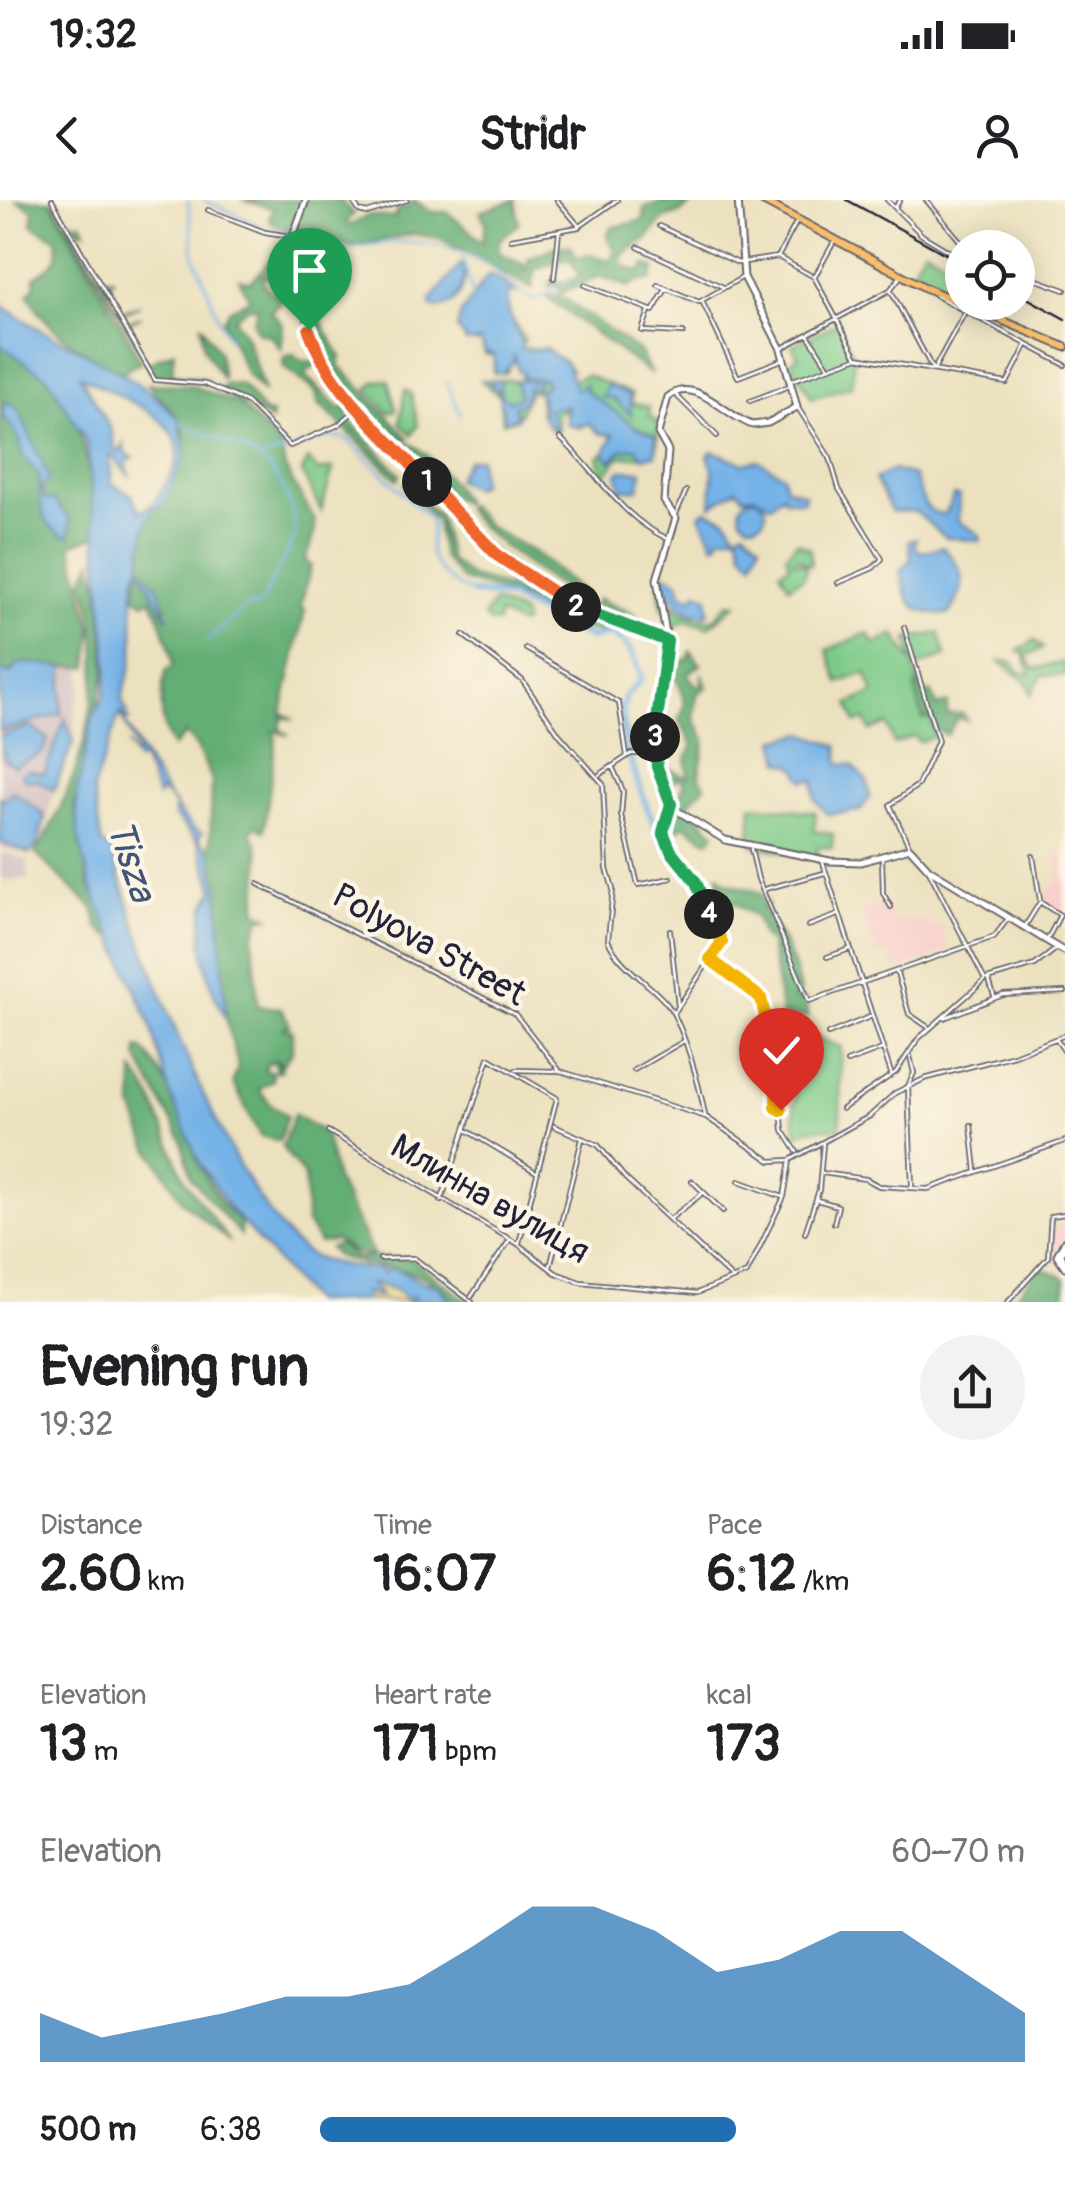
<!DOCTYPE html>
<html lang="en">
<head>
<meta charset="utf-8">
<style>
  body { margin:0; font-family:Pangolin,sans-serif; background:#f2f2f2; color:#202124; height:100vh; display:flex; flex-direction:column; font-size:38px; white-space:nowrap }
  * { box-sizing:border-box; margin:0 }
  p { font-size:32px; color:#757577 }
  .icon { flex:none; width:55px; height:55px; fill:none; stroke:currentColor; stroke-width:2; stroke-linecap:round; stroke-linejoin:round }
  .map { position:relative; height:1102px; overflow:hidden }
  .side { display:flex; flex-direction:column; background:#fff; flex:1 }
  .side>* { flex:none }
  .buttons { position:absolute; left:945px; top:30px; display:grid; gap:20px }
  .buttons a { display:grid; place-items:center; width:90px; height:90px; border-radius:50%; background:#fff; box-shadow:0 5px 25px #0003; font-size:50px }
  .pin { position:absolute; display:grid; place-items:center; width:85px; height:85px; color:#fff; margin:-102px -42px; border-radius:50% 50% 50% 0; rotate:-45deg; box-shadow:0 0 10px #0007 }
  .pin .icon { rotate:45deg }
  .km { position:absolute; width:50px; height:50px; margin:-25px; border-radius:50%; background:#222; color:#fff; font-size:28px; line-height:50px; text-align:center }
  .round { display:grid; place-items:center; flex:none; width:105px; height:105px; border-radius:52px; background:#f2f2f2 }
  .summary { display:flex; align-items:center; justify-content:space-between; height:170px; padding:0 40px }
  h1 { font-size:55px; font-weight:800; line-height:75px }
  .stats { display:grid; grid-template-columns:repeat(3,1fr); gap:15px; height:170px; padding:10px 40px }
  .stats div { display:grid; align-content:center }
  .stats b { font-size:50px; font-weight:800 }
  .stats small { font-size:28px; font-weight:400 }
  .stats p { font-size:28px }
  .chart { height:280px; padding:20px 40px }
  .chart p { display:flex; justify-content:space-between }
  .chart svg { width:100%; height:180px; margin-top:10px; fill:#1f6fb2; opacity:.7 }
  ul { padding:0 40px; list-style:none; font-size:32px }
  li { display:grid; grid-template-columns:160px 120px 1fr; align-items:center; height:75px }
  li i { height:25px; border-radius:12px; background:#1f6fb2 }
  .status { display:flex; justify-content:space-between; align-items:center; height:70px; padding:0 50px; background:#fff; direction:ltr }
  .status svg { height:28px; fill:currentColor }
  header { display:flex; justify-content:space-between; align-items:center; height:130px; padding:0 40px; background:#fff; font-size:45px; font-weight:800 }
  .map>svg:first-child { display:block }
</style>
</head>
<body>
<div class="status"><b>19:32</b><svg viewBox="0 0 49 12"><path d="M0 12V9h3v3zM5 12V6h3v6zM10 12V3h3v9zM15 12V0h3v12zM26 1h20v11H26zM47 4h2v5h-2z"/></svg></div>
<header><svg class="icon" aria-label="back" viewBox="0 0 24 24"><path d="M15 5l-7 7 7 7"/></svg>Stridr<svg class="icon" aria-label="person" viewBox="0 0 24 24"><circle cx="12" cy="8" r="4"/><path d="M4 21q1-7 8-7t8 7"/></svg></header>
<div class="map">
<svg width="1065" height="1102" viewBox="0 0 1065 1102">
  <rect width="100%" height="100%" fill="#fcf5e5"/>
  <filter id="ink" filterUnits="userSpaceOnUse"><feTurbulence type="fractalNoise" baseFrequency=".01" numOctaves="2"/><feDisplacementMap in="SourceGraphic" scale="20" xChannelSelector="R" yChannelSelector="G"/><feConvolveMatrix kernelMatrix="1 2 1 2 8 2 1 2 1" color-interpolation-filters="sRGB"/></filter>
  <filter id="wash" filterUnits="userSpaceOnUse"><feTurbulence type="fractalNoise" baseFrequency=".0048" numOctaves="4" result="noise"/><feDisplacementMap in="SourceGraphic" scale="40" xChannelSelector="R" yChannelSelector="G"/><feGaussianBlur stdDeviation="2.25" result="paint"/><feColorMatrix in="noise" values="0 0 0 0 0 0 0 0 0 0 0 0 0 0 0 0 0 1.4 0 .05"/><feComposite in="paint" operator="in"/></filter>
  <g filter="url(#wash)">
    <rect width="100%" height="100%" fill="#ece1bf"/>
    <path fill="#f7d0cb" d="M1065 655V714H1064L1042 700 1059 677 1055 657Z
      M887 702 894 721 919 719 941 728 949 751 895 770 889 753 877 756 859 711Z
      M1065 1025V1070L1050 1061 1049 1038 1050 1030Z"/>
    <path fill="#d2bec2" d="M64 467H83L81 489 75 506 74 541 54 590 43 636 29 654 0 648V531L29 520 58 518 66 488Z
      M6 653 27 660 29 679 5 680 0 674V654Z"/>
    <path fill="#7bca89" stroke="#4e7662" stroke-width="2.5" d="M924 49 960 68 948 90 912 70Z
      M505 108 525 140 520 149 546 148C555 159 562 159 571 170L565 175 569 181 586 175 632 194 631 203 649 207V215L659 223 656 255 619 257 606 274 602 273 598 257 609 251 612 235 602 234 590 222 580 228 569 225 563 207 557 215 558 229 552 231 541 215 538 190 529 193 517 219 503 223 499 196 481 180H524L514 154 507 173H494V156L484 154 481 138 477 143 466 136Z
      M837 123 854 157 852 186 812 198 790 162 798 157 792 145Z
      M389 180 396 210 389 213 368 189 376 181Z
      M405 190 411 193 418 225 412 235 400 223Z
      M308 259 318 271 333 268 321 311 302 272Z
      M797 342 810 348 811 365 797 358 793 361 807 365 804 377 789 386 780 371 789 365 786 355Z
      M664 370C654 399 686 422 714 419L728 403 736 404 709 427 684 421 675 427C660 414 655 387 664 370Z
      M494 402 522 414 524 422 521 425 499 414 497 423 489 422 484 416Z
      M868 433 875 444 894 434 913 464 908 439 939 433 946 456 914 468 935 537 919 542 915 536 894 544 887 524 870 531 865 520 856 523 849 504 874 493 866 473 839 483 827 450Z
      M1034 440 1043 448 1026 456 1034 469 1065 462V476L1042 475 1031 495 1028 484 1000 461 1013 462 1019 472 1030 474 1024 453 1018 451Z
      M752 605 816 612 814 631 833 634 832 648 818 646V659L754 646 750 640Z
      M799 830 841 847 840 928 809 929 797 935 794 919Z"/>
    <path fill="#64ae75" stroke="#436858" stroke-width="2.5" d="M16 0H50L141 161 123 173C85 154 46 132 28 93L35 87V77C53 64 60 63 57 39L32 25 33 10Z
      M52 0 66 21 82 23 86 31 71 27 101 78H113L107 91 120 112 140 105 121 116 126 123 142 116 126 125 137 145Z
      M243 0H340L354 14 346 21 349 26 369 15 395 18 400 4 406 9 414 0 431 12H447L483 42 486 23 480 12 515 0 519 24 499 40V53L524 64 522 69 526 70 529 58 556 47 555 62 535 69 532 88 439 38 413 34 353 46 275 25 269 20 273 9Z
      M696 1 680 13 664 18 646 39 623 54 621 65 641 72 645 65 655 68 651 81H637L629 87 600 76 561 93 557 85 549 87 552 79 564 83 580 76 570 59 560 60V46H570L578 58 588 54 610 60 615 50 607 38 610 28 644 20V8L663 0Z
      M298 51 322 68 321 81 329 90 317 114 341 157 339 165 409 239 402 240C360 208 293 143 309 85L301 79 300 89 292 69H278L271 78 262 75 265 87 283 99 271 111 283 125 281 149 270 135 258 133 253 122 258 107H249L234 118 246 136 264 192 247 174 223 121 230 109 250 100 239 79 251 82 268 62Z
      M559 95 640 152 651 174 545 96Z
      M201 124 219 152 223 180 204 149Z
      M0 145C84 185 87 254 97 335L71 345 92 430 88 467 26 466 9 474 0 470Z
      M174 151 172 174 209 180 155 175 147 163Z
      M294 154 300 161H314L319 166 307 170 308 178 341 210 347 205 350 221 400 274 398 280 318 203 316 192 284 167 283 158Z
      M148 184 190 185 239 204 281 246 285 268 314 319 315 331 305 361 311 365 301 406 305 410 282 513 294 519 282 517 280 530 289 535 273 531 276 539 264 631 256 625 251 634C267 651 255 689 257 711L270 717 261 718 253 737 258 806 281 808 290 825 283 828 292 830V852L282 865 277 859 282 870 276 872 274 860 266 865 265 871 273 872 272 881 259 889 271 905 287 915 279 941 260 936 233 882 238 866 226 818 210 650 212 580 197 547 185 534 173 547C158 523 160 496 166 470L173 466C173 452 158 412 151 399L144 402 135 397 139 367 164 414 166 406 140 365 146 325 154 308 162 307C171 276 196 255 179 220 172 206 156 197 148 184Z
      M226 184 242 185 264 213 272 214 271 221 220 189Z
      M405 243C423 244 458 287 464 304L451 296Z
      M403 283 439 316 450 360 471 377 510 387 571 419 617 427 622 435 580 429 522 398 462 380 443 357 436 321Z
      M469 305 488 326 538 355 583 393 581 399C551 383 483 335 465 309Z
      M482 343 487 346 518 371 511 367 510 374 502 373 501 364 497 371 476 352Z
      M92 362 99 386 106 468 74 606 89 685 113 734 108 736 98 728 93 708 35 653C83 582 114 463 83 381Z
      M598 399 635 414 645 429 636 421 594 406Z
      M676 450 677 461 688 459 691 451 701 465 687 474 697 486 702 484V473L707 487 697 494 694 518 705 540 699 576 705 586 687 605 715 633 709 641 684 625 676 631 677 643H668L669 622 680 615 676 600 685 584 679 577 670 585 664 573 666 568 688 577 686 560 693 545 679 519C697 491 664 477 669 451Z
      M919 482 923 493H932L937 506 948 503 947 515 963 513 967 520 957 518 947 535 936 530 932 517 923 519 915 488Z
      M718 675 727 683 759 692 768 704 763 708C780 736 793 755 800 792L794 799 805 800 808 817 782 816 770 742 763 737 756 717 720 693Z
      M138 848 143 849C188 900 188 979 241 1023L240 1035 191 978 182 940 137 857Z
      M134 870 152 898 185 981 230 1042 183 1002 147 945 133 907Z
      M294 914 325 933 336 979 374 1056 354 1053 336 1040 319 1043 306 1021 305 977 282 947Z
      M339 1044 354 1057 411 1059 469 1102H453C427 1061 376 1073 335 1055L329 1048Z
      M1040 1067 1065 1078V1102H1011Z"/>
    <path fill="#eeda9e" stroke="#887e6c" stroke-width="2.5" d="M371 1083 415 1095 416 1102 366 1100 364 1092 380 1094Z"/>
    <path fill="#74b2e7" stroke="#4b6a91" stroke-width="2.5" fill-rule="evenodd" d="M460 65 464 66C468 86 455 113 432 107L431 100Z
      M488 75 495 76 517 93 509 91C503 120 523 129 521 149H545L566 163 576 190 586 184 585 190 636 227 655 235 656 254 644 257 635 248 622 250 611 261 604 253 614 235 599 233 589 223 579 227 567 224V206L549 209 557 232C535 219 547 209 539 192L547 184 544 179 532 178V182H539L536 189 528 187 524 202 514 206 517 217 505 221 498 190 487 181 500 180 501 195 510 201 520 196 515 181 531 180 521 177 524 173 519 172 513 154 514 161 503 173H495L494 155 485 152 481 141 466 142 457 128 461 114Z
      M0 104C59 147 130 165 179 219L185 257 162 307 154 308 146 325 140 365 159 390 168 419 139 368C128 396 137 431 132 461 130 478 115 500 128 512L123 514 131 520 123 518C134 540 186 634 202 633L198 639 210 650 218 686 226 818C209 790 197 744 204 710 206 701 210 699 214 690L198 642 174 615 175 604 161 591 158 597 142 557 137 561 128 544 135 555 138 552 120 513 93 589 102 644 112 649C132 730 241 1024 314 1057 327 1063 365 1069 381 1069L383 1074 390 1068C406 1071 421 1085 435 1084L452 1102H416L413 1095 411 1102 394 1089 371 1083 380 1096 365 1092 366 1100 312 1102 228 1006 199 962 170 894 150 823 91 687 78 636 76 596 93 517 104 496 108 466 88 253 85 239 48 178 0 145ZM79 174C113 198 207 220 169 278 159 293 157 306 139 311L132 295 112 284 109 254 129 275 126 262 133 258 124 251V244L119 252 115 249 111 229Z
      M608 185 630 195 631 215 613 199 602 197Z
      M6 201 18 209 49 278 41 288 46 301 53 299 70 320 69 337C36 326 41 301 39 274L22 256C23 242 14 228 4 218L0 223Z
      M712 251 743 263 758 260 783 275 786 287 805 294 804 301 785 299 783 294 771 305 755 296 744 297 737 289 711 306 713 269 708 256Z
      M479 258 481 284 473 288 456 279 468 260Z
      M622 270 642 271 639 289 621 290 617 273Z
      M893 270 914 276C921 292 922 315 945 314L954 295 959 296 958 321 980 335V341L945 337 915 311 892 312 875 279Z
      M740 311a13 13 0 1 1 26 0a13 13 0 1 1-26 0Z
      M705 310 727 319 737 334 718 337 719 343 714 345 700 315Z
      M744 329 760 343 753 362 743 352 738 333Z
      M916 338 915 348 922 352 943 347C967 372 968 386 949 414 915 417 906 403 900 371L911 359 909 341Z
      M668 375 679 382 681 393 692 398 698 392 708 397V414C684 417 676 400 662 383Z
      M31 463 64 467 61 514 0 531V470L9 474 19 464Z
      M65 519 74 541 54 590 37 580H26L21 574 28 570 44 574Z
      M30 526 48 539C44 561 29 555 15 567L4 559 0 536Z
      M803 533 838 546 839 564 852 565 867 581 870 597 860 611 827 614 815 599 814 579 804 581 795 566 781 562 776 540Z
      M13 591 45 616 37 645 29 654 0 642V597L5 599Z"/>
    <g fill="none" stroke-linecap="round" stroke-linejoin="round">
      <path stroke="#74b2e7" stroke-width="2.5" d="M188 0 194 55 221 124
        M204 0 264 28 291 32
        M295 33 326 40 334 54C382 36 449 36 492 67 507 78 519 92 534 101L568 84
        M462 56 473 96
        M223 126 230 140
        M446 181 461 215
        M180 223C244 251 286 252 296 334L263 400 257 407 247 405 207 442
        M294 249 327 237 346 238 430 319C433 330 431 334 430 345 429 368 455 387 473 393
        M263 258 290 250"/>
      <path stroke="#74b2e7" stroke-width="6" d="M473 393 509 397 590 438 611 433C628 443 638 460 641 480 634 488 625 493 623 505 617 536 654 635 674 659"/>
    </g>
  </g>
  <g filter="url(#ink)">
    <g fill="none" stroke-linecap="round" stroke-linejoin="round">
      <defs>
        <path id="minor" d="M52 0 155 180 205 184 247 202 290 246 338 225 357 209
          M352 0 359 11 367 13 407 0
          M557 0 579 26
          M887 0 922 35 962 59
          M926 0 966 48
          M895 8 900 0
          M208 10 265 32 291 36
          M659 26 738 63 778 57 814 77 857 157 1007 183 1026 146
          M511 39 579 27 617 0
          M638 47 723 87
          M778 57 797 21
          M1018 73 1065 90
          M815 76 835 40
          M554 78 559 32
          M585 85 653 111 666 89
          M658 85 699 102 743 77
          M891 91 932 168
          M935 95 1065 165
          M702 101 738 177 784 159
          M649 111 642 131 683 133
          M808 135 828 166
          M784 147 890 90 900 77
          M934 169 964 114
          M793 180 856 158
          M674 193 717 236
          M750 201 789 186
          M798 208 830 258 839 289 882 359 873 368 838 383
          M560 238C598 272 618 315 666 338
          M676 314 686 291
          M904 427 938 541 918 585 890 605 909 646
          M463 435 522 480 559 534 603 584 607 669 613 689 608 740C619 767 649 782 667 804 684 825 700 888 705 915
          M526 449 619 503 627 556
          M612 566 623 591 621 615 638 685 671 678
          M599 575 631 554 655 553
          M670 604 663 632 667 644 695 682 722 742 674 813
          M751 649 758 679 809 801 994 737 1007 720
          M1033 656 1040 700
          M882 658 883 693 891 707
          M823 663 891 873
          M258 684 515 814 560 871 706 917 771 961 790 960 870 916 895 893 924 879 1014 855 1065 835
          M765 689 824 673
          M808 726 838 715
          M1024 728 1040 702 1060 715 1047 740
          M670 730 678 806
          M827 757 850 749
          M711 760 761 798 777 867 775 907 781 910 783 930 797 952
          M897 773 909 814 928 827
          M987 779 1035 765 1056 749
          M989 780 994 796
          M944 818 1003 795 1065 792
          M828 834 872 816
          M1056 839 1065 852
          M910 856 914 873 908 886 912 986
          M847 862 882 849
          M516 870 558 871
          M634 870 684 841
          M842 909 896 872 918 839 985 780 929 671
          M971 925 976 971
          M554 926 598 945 625 978 732 1078
          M466 930 536 972
          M328 931 518 1044 556 1073 580 1082 697 1093 747 1073 784 997 790 961
          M822 973 866 979 879 986 928 989 1065 941
          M692 981 723 1011
          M739 981 783 997
          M817 1000 838 1006 834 1023
          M441 1001 489 858 557 898 519 1043
          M670 1019 704 992
          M805 1033 819 990 823 944
          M380 1059 414 1058 472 1102
          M550 1067 582 939
          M471 1097 509 1041
          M1008 1102 1048 1057 1051 1016 1065 1014"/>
        <path id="tertiary" d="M306 0 293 36V49L304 86 309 130 320 162 340 191 498 355 580 409 667 441 655 553 661 582 676 610 725 640 830 661 861 662 910 648 929 669 1065 752
          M667 441 657 379 676 318 664 301 668 251 658 233 668 197C696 174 726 218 753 225L768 223 797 207 781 149 744 77 738 0
          M1065 1041 1057 1055 1065 1067
          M1065 1045 1061 1054 1065 1065"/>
        <path id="primary" d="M761 0 926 88 1065 147"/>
      </defs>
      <use href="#minor" stroke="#696569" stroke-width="6"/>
      <use href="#tertiary" stroke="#696569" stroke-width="9"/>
      <use href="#primary" stroke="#696569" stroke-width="10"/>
      <use href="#minor" stroke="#fff" stroke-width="2.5"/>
      <use href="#tertiary" stroke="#fff" stroke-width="5"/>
      <use href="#primary" stroke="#f9be6d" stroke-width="6"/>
      <path stroke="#22223b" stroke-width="2.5" d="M847 0 962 63
        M1018 93 1065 119"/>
    </g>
  </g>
  <g fill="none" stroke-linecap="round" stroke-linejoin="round" filter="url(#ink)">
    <defs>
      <path id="split-1" d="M309 130C331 193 384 232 427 282"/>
      <path id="split-2" d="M427 282 498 356 576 407"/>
      <path id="split-3" d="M576 407 667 441 655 537"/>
      <path id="split-4" d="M655 537 657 567 671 604 663 632 671 651 696 682 709 714"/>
      <path id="split-5" d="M709 714 722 742 710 759 761 798 777 874"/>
      <path id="split-6" d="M777 874 776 907 781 910"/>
    </defs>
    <use href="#split-1" stroke="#fff" stroke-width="20"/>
    <use href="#split-2" stroke="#fff" stroke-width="20"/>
    <use href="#split-3" stroke="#fff" stroke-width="20"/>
    <use href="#split-4" stroke="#fff" stroke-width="20"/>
    <use href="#split-5" stroke="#fff" stroke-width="20"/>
    <use href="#split-6" stroke="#fff" stroke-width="20"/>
    <use href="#split-1" stroke="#f0652b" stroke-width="12"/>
    <use href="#split-2" stroke="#f0652b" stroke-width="12"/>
    <use href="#split-3" stroke="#22a559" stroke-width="12"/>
    <use href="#split-4" stroke="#22a559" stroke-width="12"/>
    <use href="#split-5" stroke="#f5b400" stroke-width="12"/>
    <use href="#split-6" stroke="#f5b400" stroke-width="12"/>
  </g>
  <g text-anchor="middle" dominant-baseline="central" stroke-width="9" stroke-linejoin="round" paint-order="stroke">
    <g font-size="35" fill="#22223b" stroke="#fcf5e5">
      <text transform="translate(429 745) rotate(29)">Polyova Street</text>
      <text transform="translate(490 999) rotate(30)">Млинна вулиця</text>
    </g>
    <g font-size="38" font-style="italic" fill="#3f5477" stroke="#fcf5e5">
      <text transform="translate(131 661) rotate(72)">Tisza</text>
    </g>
  </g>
</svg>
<div class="buttons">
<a><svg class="icon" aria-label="locate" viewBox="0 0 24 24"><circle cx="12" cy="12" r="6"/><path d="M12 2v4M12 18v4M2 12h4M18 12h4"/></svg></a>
</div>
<div class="pin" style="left:309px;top:130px;background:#1e9e55"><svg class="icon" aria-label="arrive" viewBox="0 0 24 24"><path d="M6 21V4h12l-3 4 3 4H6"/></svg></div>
<div class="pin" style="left:781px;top:910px;background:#d93025"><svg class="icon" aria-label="check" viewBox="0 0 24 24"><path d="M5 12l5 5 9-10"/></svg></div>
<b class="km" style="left:427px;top:282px">1</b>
<b class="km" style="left:576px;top:407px">2</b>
<b class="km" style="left:655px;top:537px">3</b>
<b class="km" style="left:709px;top:714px">4</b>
</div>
<section class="side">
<div class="summary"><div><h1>Evening run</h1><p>19:32</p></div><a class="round"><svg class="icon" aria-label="share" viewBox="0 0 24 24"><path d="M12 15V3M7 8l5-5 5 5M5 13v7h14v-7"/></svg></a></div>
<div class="stats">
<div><p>Distance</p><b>2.60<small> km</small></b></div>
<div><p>Time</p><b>16:07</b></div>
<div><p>Pace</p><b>6:12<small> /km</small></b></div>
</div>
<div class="stats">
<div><p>Elevation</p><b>13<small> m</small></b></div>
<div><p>Heart rate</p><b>171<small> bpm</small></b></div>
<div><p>kcal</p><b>173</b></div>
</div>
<div class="chart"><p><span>Elevation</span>60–70 m</p>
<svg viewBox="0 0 160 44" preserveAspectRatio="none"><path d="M0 44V32L10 38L20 35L30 32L40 28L50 28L60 25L70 16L80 6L90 6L100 12L110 22L120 19L130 12L140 12L150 22L160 32V44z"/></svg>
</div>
<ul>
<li><b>500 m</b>6:38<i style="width:59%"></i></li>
</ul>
</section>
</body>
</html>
